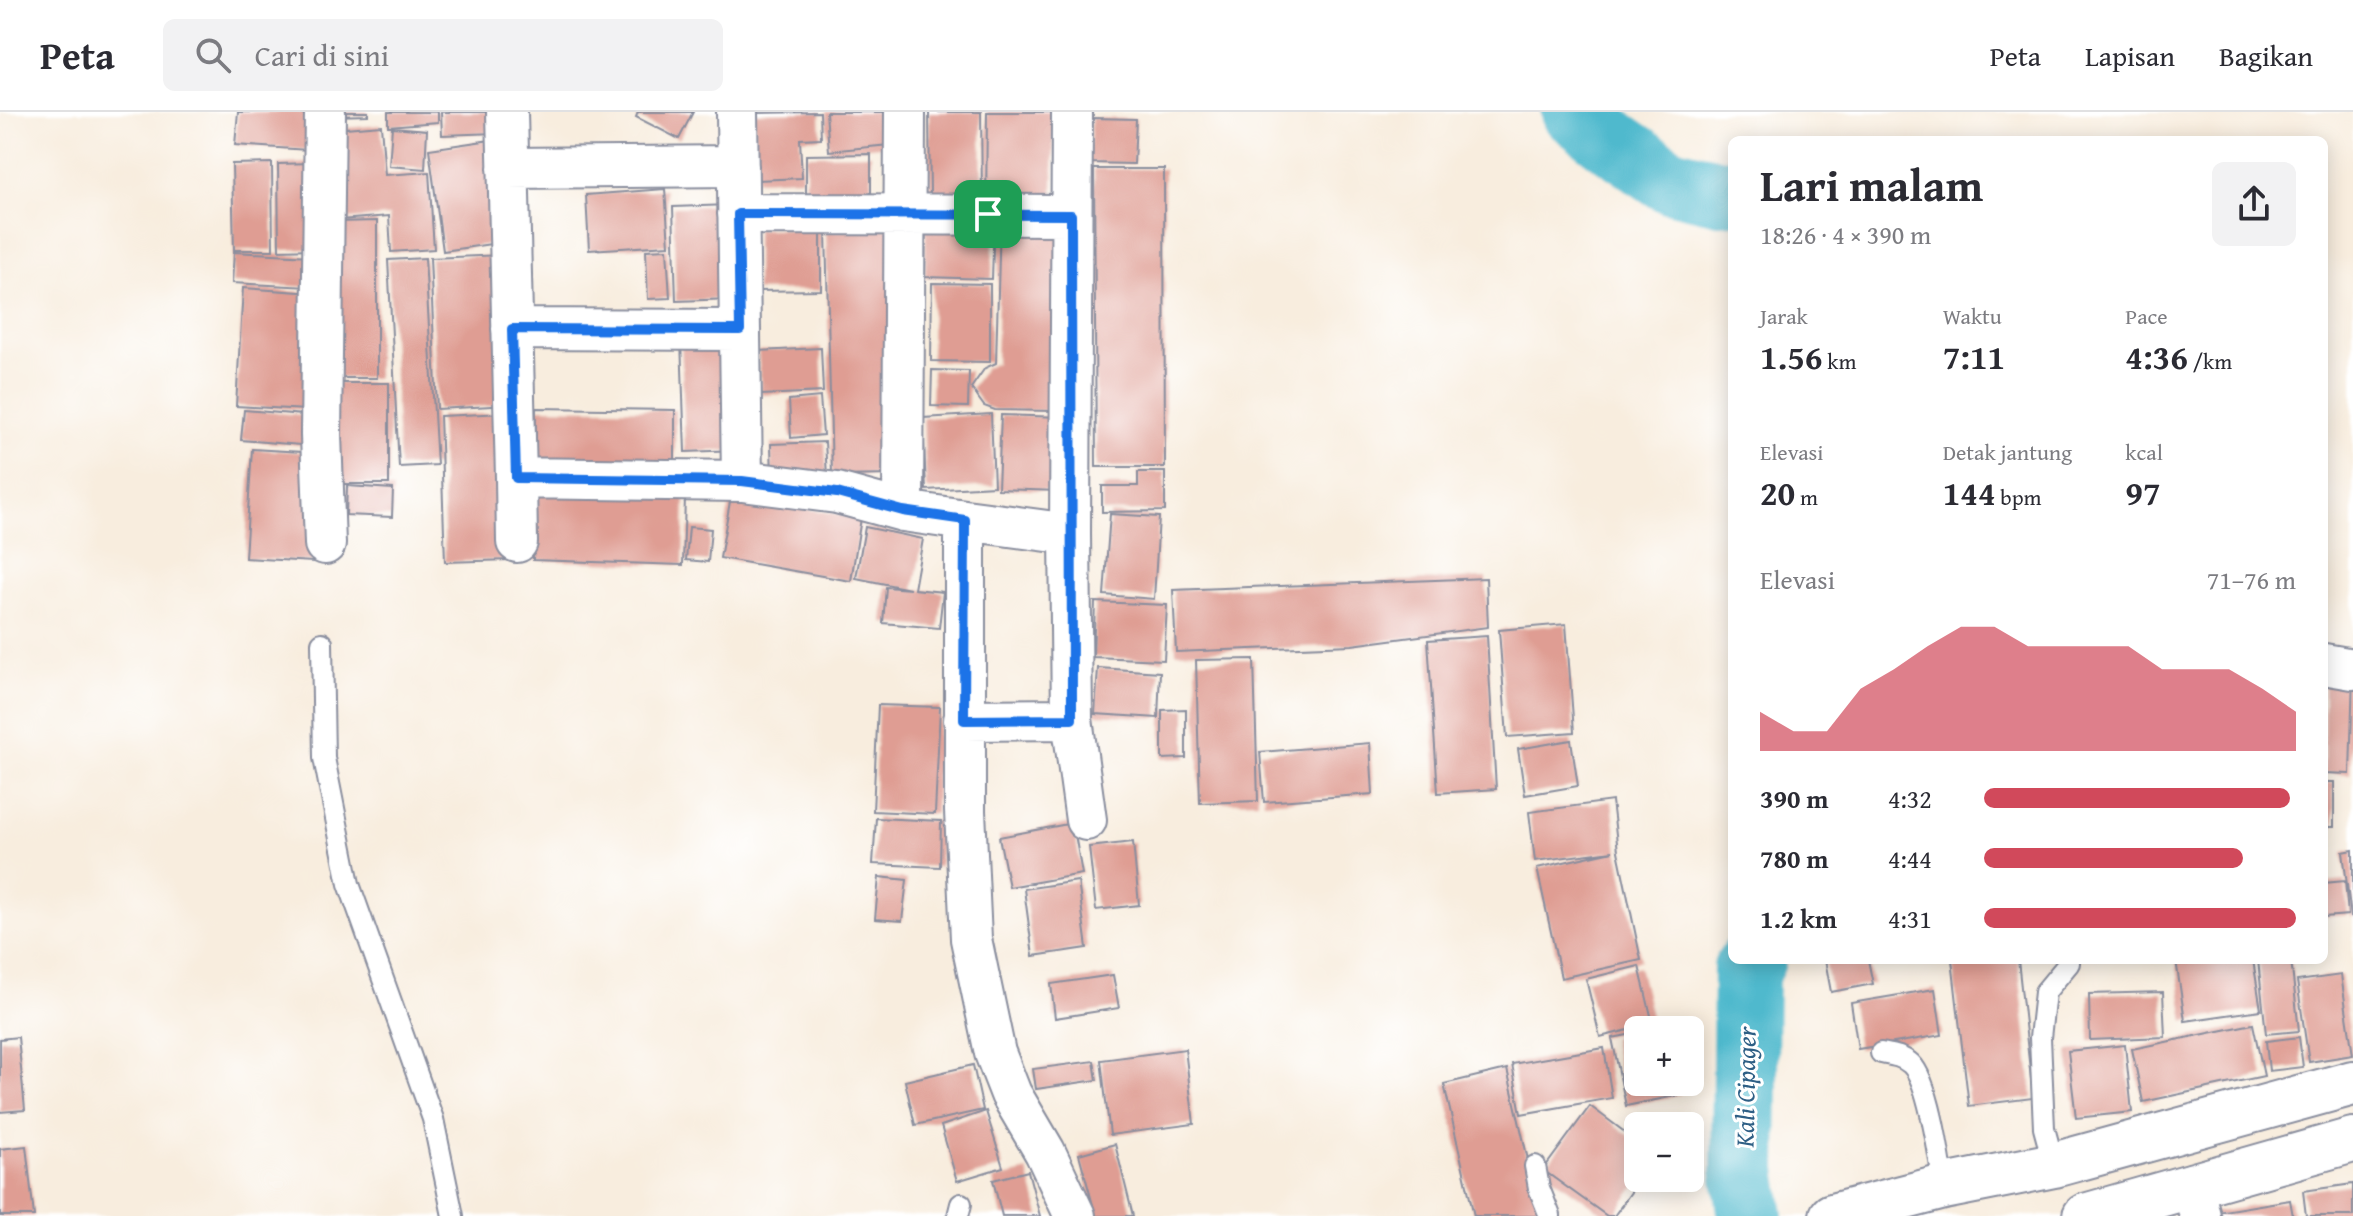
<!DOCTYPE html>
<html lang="id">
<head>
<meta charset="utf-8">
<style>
  body { margin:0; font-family:"Gentium Book Plus",serif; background:#f2f2f3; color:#2b2b33; height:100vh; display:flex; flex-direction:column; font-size:30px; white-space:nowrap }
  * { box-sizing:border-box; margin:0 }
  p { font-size:26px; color:#7c7c81 }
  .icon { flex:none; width:44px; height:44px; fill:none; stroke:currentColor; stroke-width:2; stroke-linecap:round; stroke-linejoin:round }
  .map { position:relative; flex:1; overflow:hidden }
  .side { position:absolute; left:1728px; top:24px; width:600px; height:828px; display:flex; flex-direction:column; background:#fff; border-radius:12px; box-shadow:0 4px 20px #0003 }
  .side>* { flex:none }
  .fabs { position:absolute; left:1624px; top:904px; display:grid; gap:16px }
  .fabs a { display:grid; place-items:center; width:80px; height:80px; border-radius:12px; background:#fff; box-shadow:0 4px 20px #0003; font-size:40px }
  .pin { position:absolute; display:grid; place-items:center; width:68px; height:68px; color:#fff; margin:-34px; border-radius:16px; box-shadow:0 4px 12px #0006 }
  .round { display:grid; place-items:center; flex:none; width:84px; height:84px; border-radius:12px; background:#f2f2f3 }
  .overview { display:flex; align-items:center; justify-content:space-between; height:136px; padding:0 32px }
  h1 { font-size:44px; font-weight:700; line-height:60px }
  .figures { display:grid; grid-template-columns:repeat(3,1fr); gap:12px; height:136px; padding:8px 32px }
  .figures div { display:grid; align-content:center }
  .figures b { font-size:34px; font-weight:700 }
  .figures small { font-size:22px; font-weight:400 }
  .figures p { font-size:22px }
  .chart { height:224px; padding:16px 32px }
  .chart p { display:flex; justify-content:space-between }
  .chart svg { width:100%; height:144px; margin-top:8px; fill:#d1495b; opacity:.7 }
  ul { padding:0 32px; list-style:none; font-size:26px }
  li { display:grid; grid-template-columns:128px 96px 1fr; align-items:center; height:60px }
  li i { height:20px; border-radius:10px; background:#d1495b }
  header { display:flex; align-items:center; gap:48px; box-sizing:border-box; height:112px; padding:0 40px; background:#fff; border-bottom:2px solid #e1e1e2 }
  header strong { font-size:38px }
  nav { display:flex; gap:44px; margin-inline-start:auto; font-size:28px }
  .search { width:560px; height:72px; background:#f2f2f3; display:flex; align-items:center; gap:20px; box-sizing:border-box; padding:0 28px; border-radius:12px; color:#7c7c81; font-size:30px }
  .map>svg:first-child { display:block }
</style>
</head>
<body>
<header>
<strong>Peta</strong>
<div class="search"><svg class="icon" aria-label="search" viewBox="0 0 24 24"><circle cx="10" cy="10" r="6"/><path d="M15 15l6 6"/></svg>Cari di sini</div>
<nav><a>Peta</a><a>Lapisan</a><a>Bagikan</a></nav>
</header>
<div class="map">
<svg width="2353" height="1104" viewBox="0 0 2353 1104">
  <rect width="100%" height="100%" fill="#fff"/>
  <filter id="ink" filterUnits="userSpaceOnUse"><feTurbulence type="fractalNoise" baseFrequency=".0125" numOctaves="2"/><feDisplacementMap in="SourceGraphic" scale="16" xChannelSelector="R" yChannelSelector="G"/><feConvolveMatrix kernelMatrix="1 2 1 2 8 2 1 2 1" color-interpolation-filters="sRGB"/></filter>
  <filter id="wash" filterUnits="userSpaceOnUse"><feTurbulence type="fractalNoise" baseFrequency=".006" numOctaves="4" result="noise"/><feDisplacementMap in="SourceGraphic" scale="32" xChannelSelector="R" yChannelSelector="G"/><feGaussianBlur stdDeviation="1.8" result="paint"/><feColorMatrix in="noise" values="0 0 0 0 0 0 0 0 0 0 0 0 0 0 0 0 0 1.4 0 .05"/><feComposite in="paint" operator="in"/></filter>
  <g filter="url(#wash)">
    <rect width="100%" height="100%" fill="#f8edde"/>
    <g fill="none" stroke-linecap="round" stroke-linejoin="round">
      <path stroke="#50b9cd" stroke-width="66" d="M1574 0 1606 25 1669 68 1721 80 1732 79
        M1751 1104 1744 1059 1746 857 1753 848"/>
    </g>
    <g id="blocks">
      <path fill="#df9d93" d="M238 0H311L308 38 235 33Z
        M333 0H368V3L333 4Z
        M388 0H438V10L388 14Z
        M441 0H495L496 21 442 23Z
        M638 0H693L679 27 636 5Z
        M820 0 821 26 800 27 802 66 757 68 754 1Z
        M826 0H886L889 33 829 39Z
        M929 0H981L982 83H930Z
        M987 0H1054L1053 98H986Z
        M1091 6 1136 7 1134 52 1089 51Z
        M381 13 385 63 429 60 434 137 391 140 389 104 340 108 333 17Z
        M392 15 427 18 425 57 389 54Z
        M491 28 505 130 443 139 429 37Z
        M871 42V90L806 91V43Z
        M272 51 273 138H234L232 52Z
        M312 51 313 137 279 138 278 52Z
        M1094 57H1164L1165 355H1096Z
        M665 77 669 133 589 138 586 83Z
        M730 93 732 187 676 189 673 95Z
        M926 106 994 107 992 167 925 165Z
        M1000 108 1061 109 1057 299 995 298 984 294 971 276 985 256 996 251Z
        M377 109V266H336L335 110Z
        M821 116V178L756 179V117Z
        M890 116 896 363 832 364 826 119Z
        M667 137 670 186 648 187 646 138Z
        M234 140 310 144 309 175 232 171Z
        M503 143 510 293 437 297 430 146Z
        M425 146 437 353 399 355 388 148Z
        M932 171 990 172V250L931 249Z
        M243 176 314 181 307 298 236 294Z
        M733 226 738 338 685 340 681 228Z
        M821 236 823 280 761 283 758 239Z
        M932 258 969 259 968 295 931 294Z
        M336 271H389V372H335Z
        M820 285 823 323 791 326 789 288Z
        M536 296 675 298V355L535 353Z
        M244 298 314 304 312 334 241 328Z
        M506 301 511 448 445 450 440 304Z
        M991 302 994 374 926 378 923 306Z
        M1001 303 1062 305 1059 379 998 377Z
        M825 330 827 364 772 366 771 332Z
        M252 337 319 341 313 450 245 446Z
        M1138 360H1165V399L1102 400V374H1138Z
        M347 374 393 377 392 405 346 403Z
        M535 381 685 385 683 453 533 448Z
        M731 384 861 406 851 469 720 446Z
        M1110 402 1159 405 1154 487 1104 483Z
        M689 415 711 417 708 450 686 448Z
        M865 415 923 427 914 477 943 480 939 516 883 511 886 475 910 477 856 466Z
        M1486 466 1488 515 1352 533 1176 540 1173 478Z
        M1095 490 1167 493 1164 548 1093 545Z
        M1566 512 1574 620 1507 625 1499 518Z
        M1487 524 1496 677 1438 681 1428 528Z
        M1254 547 1258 689 1200 691 1196 548Z
        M1098 556 1160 560 1158 606 1095 602Z
        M2324 560 2353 562 2350 662 2324 661Z
        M878 593 940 595 935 702 873 699Z
        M1186 597V646L1162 647V598Z
        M1571 628 1578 674 1525 683 1518 637Z
        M1370 631 1373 682 1264 690 1260 640Z
        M2324 670H2334V715H2324Z
        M1612 689 1618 739 1641 848 1561 866 1537 756 1613 739 1535 749 1529 700Z
        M876 706 941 709 940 755 873 752Z
        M1073 711 1082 762 1009 775 999 725Z
        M1133 730 1139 793 1096 798 1089 735Z
        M2353 738V805H2351L2343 740Z
        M879 765 907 768 902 809 875 807Z
        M1078 769 1087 836 1033 844 1024 777Z
        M2345 769 2348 803 2324 805V771Z
        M1825 848H1868L1873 872 1831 880Z
        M1952 848H2018L2033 986 1969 994Z
        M2176 848H2253L2261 898 2185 909Z
        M2258 848H2291L2299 919 2266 922Z
        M1639 854 1653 912 1600 925 1586 867Z
        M1113 863 1119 896 1055 906 1051 872Z
        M2341 863 2353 943 2309 950 2297 869Z
        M1935 877 1942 923 1858 937 1851 891Z
        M2163 880 2165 925 2090 928 2089 882Z
        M2253 912 2264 964 2143 990 2132 937Z
        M1638 921V970H1677L1680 983 1626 994 1612 926Z
        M18 925 25 998 0 1000V927Z
        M2299 925 2303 955 2269 959 2266 929Z
        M2125 933 2132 1000 2076 1006 2068 939Z
        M1604 936 1612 986 1521 1002 1512 952Z
        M1185 937 1194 1012 1110 1023 1101 948Z
        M1094 949 1097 968 1036 977 1033 957Z
        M973 953 983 998 915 1013 905 969Z
        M1507 957 1541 1104H1474L1444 972Z
        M1590 994 1638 1030V1066H1641L1614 1104H1607L1543 1058Z
        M986 999 1003 1055 957 1069 941 1014Z
        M1115 1032 1133 1104H1096L1079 1042Z
        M26 1034 34 1104H0V1037Z
        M1028 1059 1040 1104H1002L993 1068Z
        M2353 1072V1104H2306L2303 1079Z
        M2290 1088 2293 1104H2205V1102Z"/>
    </g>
  </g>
  <g filter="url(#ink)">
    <use href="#blocks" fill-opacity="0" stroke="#8a8e9e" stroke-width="2"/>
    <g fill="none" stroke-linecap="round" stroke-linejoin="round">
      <defs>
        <path id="service" d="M322 531 324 646 349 772 433 1007 453 1104
          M1881 941C1892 943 1902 944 1911 952 1929 969 1940 1048 1944 1075
          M2054 1053 2044 1016 2040 926 2045 880 2069 851
          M1535 1054 1539 1076 1550 1104
          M958 1104 961 1092"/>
        <path id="minor" d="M325 0 321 323 325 432
          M507 0 516 366 742 369 837 381 903 399 965 408
          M737 0 742 369
          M1072 0 1070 422 965 408V699L971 827 995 941 1011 982 1045 1040 1075 1104
          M508 56 738 54
          M738 102 1071 103
          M512 217 740 218
          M516 366 517 430
          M903 399 905 0
          M2324 552 2353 557
          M1072 607 1086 708
          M964 608 1072 607 1070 422
          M2192 1072 2200 1104"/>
        <path id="trunk" d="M1832 1104 1944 1075 2054 1053 2353 971
          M2085 1104 2353 1028"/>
      </defs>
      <use href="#service" stroke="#8a8e9e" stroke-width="24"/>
      <use href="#minor" stroke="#8a8e9e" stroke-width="44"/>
      <use href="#trunk" stroke="#8a8e9e" stroke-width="48"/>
      <use href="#service" stroke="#fff" stroke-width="20"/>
      <use href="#minor" stroke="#fff" stroke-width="40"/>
      <use href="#trunk" stroke="#fff" stroke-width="44"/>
    </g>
  </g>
  <g fill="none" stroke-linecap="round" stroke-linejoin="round" filter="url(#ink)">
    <defs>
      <path id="route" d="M738 102 1071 103 1072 607 964 608 965 408 903 399 837 381 742 369 516 366 512 217 740 218Z"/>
    </defs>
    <use href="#route" stroke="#fff" stroke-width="16"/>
    <use href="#route" stroke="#1a73e8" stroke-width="10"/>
  </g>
  <g text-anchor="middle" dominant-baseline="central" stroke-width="6" stroke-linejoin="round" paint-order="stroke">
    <g font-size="26" font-style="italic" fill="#2e5f85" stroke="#fff">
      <text transform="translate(1745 975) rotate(-89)">Kali Cipager</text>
    </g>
  </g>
</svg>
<div class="fabs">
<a>+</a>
<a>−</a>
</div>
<div class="pin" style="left:988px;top:102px;background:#1e9e55"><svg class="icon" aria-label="arrive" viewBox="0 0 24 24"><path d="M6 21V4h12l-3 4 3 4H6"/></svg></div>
<section class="side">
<div class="overview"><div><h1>Lari malam</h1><p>18:26 · 4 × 390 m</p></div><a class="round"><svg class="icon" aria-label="share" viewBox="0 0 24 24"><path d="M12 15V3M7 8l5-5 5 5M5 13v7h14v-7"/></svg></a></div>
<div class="figures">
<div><p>Jarak</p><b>1.56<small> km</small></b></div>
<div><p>Waktu</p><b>7:11</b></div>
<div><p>Pace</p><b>4:36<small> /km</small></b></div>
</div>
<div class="figures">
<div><p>Elevasi</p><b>20<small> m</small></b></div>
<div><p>Detak jantung</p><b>144<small> bpm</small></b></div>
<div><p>kcal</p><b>97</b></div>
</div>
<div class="chart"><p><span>Elevasi</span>71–76 m</p>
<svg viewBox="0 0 160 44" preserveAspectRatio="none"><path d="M0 44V32L10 38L20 38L30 25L40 19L50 12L60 6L70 6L80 12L90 12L100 12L110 12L120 19L130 19L140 19L150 25L160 32V44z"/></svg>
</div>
<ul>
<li><b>390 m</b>4:32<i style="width:98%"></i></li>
<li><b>780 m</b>4:44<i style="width:83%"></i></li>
<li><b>1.2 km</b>4:31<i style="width:100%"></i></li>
</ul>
</section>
</div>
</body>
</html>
